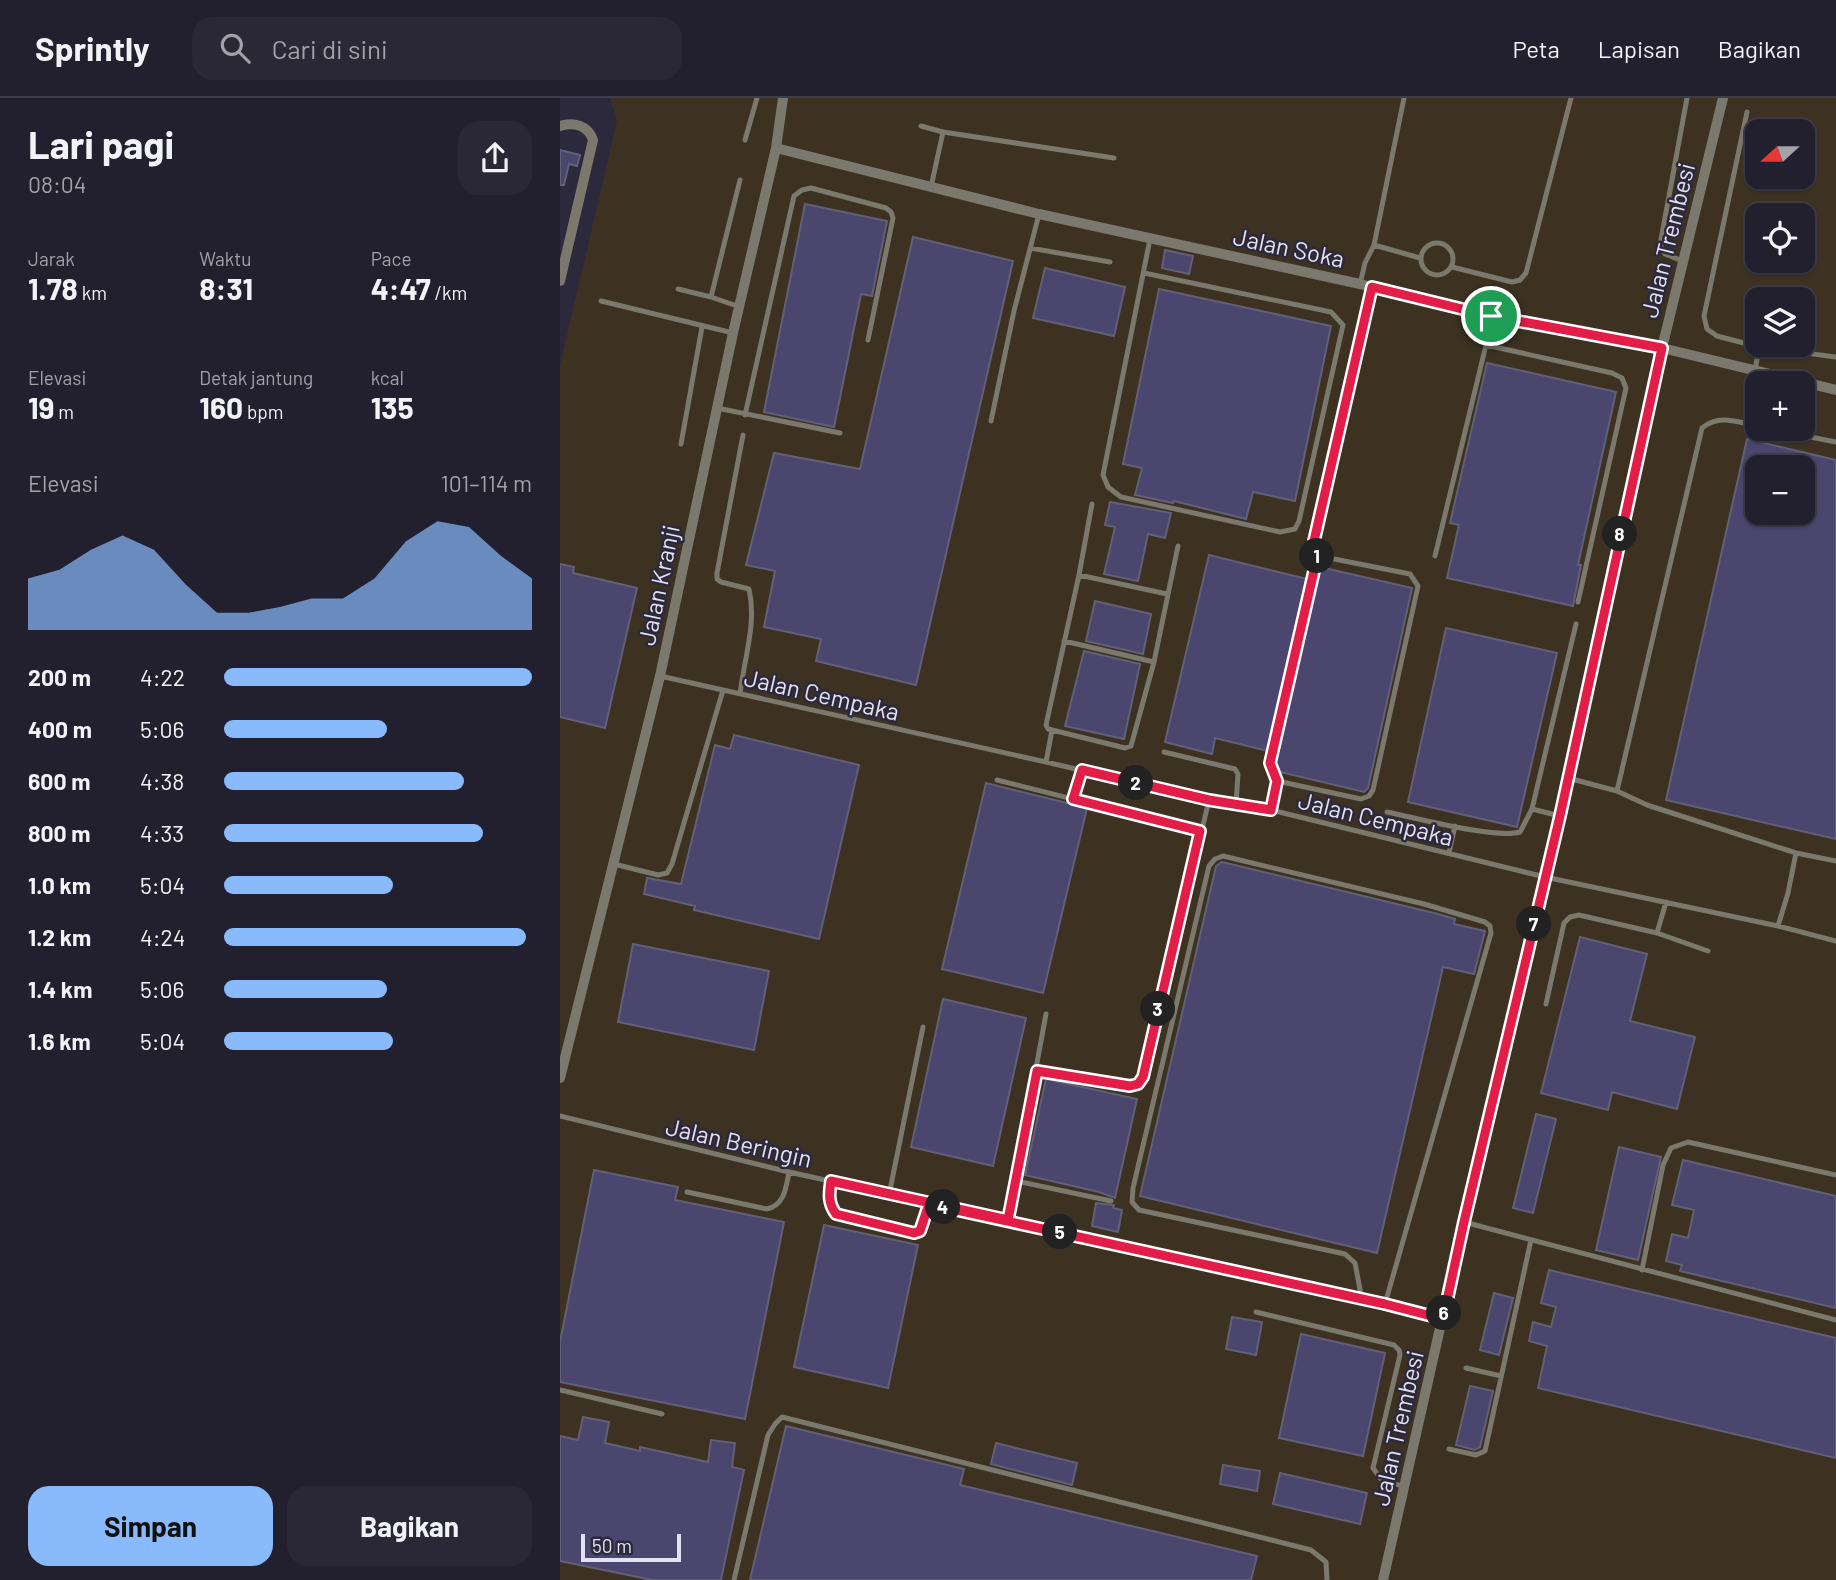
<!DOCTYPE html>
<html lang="id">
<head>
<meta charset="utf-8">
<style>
  body { margin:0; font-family:Barlow,sans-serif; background:#2a2736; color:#f1f3f6; height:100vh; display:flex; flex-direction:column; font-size:26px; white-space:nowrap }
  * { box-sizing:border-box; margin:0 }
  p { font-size:23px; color:#a2a2aa }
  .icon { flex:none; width:38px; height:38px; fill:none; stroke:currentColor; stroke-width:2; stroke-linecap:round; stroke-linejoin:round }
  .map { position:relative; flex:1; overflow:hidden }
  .panel { display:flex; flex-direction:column; background:#221f2e; width:560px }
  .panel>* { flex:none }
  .needle { width:46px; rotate:249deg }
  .buttons { position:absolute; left:1185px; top:21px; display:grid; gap:14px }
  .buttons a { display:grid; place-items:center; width:70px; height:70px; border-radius:14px; background:#221f2e; box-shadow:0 2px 5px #0004,0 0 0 2px #3f3d4a; font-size:35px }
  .scale { position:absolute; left:21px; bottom:18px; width:100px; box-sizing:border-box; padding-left:7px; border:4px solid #e4e2f0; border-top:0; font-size:19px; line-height:24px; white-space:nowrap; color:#e4e2f0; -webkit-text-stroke:5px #2d293d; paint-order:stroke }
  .pin { position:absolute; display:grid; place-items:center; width:60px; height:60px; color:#fff; margin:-30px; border:4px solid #fff; border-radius:50%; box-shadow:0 2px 7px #0007 }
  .km { position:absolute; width:35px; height:35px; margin:-18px; border-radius:50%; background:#222; color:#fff; font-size:19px; line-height:35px; text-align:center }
  .round { display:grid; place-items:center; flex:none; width:74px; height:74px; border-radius:21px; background:#2a2736 }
  .head { display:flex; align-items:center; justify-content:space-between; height:119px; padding:0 28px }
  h1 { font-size:38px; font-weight:700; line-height:52px }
  .stats { display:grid; grid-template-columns:repeat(3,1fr); gap:10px; height:119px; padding:7px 28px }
  .stats div { display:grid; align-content:center }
  .stats b { font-size:30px; font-weight:700 }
  .stats small { font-size:19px; font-weight:400 }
  .stats p { font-size:19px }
  .chart { height:196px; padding:14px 28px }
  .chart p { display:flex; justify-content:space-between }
  .chart svg { width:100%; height:126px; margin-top:7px; fill:#89bafc; opacity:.7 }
  .action { display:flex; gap:14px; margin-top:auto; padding:14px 28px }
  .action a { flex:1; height:80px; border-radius:21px; background:#89bafc; color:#111; font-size:28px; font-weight:700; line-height:80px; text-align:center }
  .action a+a { background:#2a2736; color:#f1f3f6 }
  ul { padding:0 28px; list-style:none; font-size:23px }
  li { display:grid; grid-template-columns:112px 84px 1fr; align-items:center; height:52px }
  li i { height:18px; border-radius:9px; background:#89bafc }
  header { display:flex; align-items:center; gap:42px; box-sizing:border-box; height:98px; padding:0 35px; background:#221f2e; border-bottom:2px solid #3f3d4a }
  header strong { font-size:33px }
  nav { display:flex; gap:38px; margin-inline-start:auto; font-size:24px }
  .search { width:490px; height:63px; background:#2a2736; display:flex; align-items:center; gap:18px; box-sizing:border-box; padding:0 24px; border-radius:21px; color:#a2a2aa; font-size:26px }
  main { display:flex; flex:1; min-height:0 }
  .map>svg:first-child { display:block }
</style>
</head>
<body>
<header>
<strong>Sprintly</strong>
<div class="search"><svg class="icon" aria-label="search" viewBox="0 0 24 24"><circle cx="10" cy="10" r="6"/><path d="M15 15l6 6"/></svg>Cari di sini</div>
<nav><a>Peta</a><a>Lapisan</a><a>Bagikan</a></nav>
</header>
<main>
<section class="panel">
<div class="head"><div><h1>Lari pagi</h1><p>08:04</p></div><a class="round"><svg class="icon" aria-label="share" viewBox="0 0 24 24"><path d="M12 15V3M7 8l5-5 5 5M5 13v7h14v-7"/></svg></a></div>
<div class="stats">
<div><p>Jarak</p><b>1.78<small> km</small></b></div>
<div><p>Waktu</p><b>8:31</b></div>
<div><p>Pace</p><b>4:47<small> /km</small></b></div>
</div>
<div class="stats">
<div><p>Elevasi</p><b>19<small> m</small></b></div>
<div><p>Detak jantung</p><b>160<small> bpm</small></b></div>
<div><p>kcal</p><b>135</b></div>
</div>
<div class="chart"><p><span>Elevasi</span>101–114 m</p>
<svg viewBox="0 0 160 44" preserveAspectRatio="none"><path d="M0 44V26L10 23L20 16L30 11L40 16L50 28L60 38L70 38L80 36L90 33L100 33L110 26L120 13L130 6L140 8L150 18L160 26V44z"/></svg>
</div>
<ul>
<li><b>200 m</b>4:22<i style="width:100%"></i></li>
<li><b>400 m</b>5:06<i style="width:53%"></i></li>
<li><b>600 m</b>4:38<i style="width:78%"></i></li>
<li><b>800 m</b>4:33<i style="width:84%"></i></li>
<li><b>1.0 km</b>5:04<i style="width:55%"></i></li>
<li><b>1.2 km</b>4:24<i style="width:98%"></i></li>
<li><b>1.4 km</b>5:06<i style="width:53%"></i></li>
<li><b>1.6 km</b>5:04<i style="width:55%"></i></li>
</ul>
<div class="action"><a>Simpan</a><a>Bagikan</a></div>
</section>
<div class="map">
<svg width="1276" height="1482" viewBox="0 0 1276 1482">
  <rect width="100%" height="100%" fill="#2d293d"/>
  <path fill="#3d3222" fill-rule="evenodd" d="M50 0H1276V1482H0V267L57 23ZM1197 33H1242V79H1197ZM1197 117H1242V163H1197ZM1197 201H1242V247H1197ZM1197 285H1242V331H1197ZM1197 369H1242V415H1197Z"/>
  <path fill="#4a466e" stroke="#616077" stroke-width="2" fill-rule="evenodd" d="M0 52 20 57 17 68 9 66 4 87H0Z
    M245 106 327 123 312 198 301 196 274 329 204 314Z
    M353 139 453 163 356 587 256 563 261 541 204 529 215 473 186 467 214 355 300 371Z
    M605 152 633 158 629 176 602 170Z
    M485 170 565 189 554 238 473 220Z
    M599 191 771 228 735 403 693 394 686 421 614 403 613 405 575 397 582 370 563 366Z
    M927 265 1056 294 1018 467H1021L1013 508 887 480 899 427 890 425Z
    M1187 341 1276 362V741L1106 702ZM1197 369H1242V415H1197Z
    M550 404 611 415 605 440 588 436 578 483 544 476 555 429 545 427Z
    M649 457 747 481 708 653 655 640 652 656 605 644Z
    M0 466 14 469 13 475 77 490 45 630 0 619Z
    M760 469 852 490 808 690 804 694 720 674 716 665Z
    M535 503 591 516 583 556 526 543Z
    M886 530 997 555 957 729 848 704Z
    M524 553 580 566 564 641 505 628Z
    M174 637 299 667 259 841 134 812 135 808 84 796 87 780 121 786 155 647 170 651Z
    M426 685 527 710 483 895 382 871Z
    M662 764 878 816 895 821 894 826 925 833 914 876 883 869 817 1155 580 1098 656 768Z
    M1020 839 1087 856 1070 923 1135 939 1117 1011 1052 994 1048 1012 981 995Z
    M73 846 209 873 194 952 58 924Z
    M383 901 466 920 433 1068 351 1049Z
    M486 981 577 1001 555 1100 539 1094 465 1077Z
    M976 1016 996 1021 973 1115 953 1110Z
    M1059 1049 1101 1059 1078 1162 1036 1152Z
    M1123 1062 1276 1098V1210L1120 1173 1122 1167 1106 1163 1112 1136 1128 1140 1134 1112 1112 1107Z
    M34 1072 118 1089 115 1102 224 1124 185 1321 0 1284V1244Z
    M536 1105 554 1107 553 1110 562 1112 558 1134 532 1128Z
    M264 1127 358 1147 328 1290 234 1269Z
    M989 1172 1276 1240V1360L978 1290 987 1248 969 1243 973 1224 991 1229 996 1209 981 1205Z
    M934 1195 953 1200 939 1257 920 1252Z
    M672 1219 702 1224 696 1257 666 1251Z
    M741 1236 825 1255 803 1358 719 1340Z
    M910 1288 933 1293 920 1349 915 1352 896 1347Z
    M23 1319 49 1324 45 1345 80 1353V1349L148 1364 151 1342 175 1345 172 1369 184 1372 161 1482H92L0 1463V1338L18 1342Z
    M226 1328 404 1371 400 1387 697 1458 691 1482H190Z
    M436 1345 517 1365 512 1387 431 1366Z
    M663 1367 700 1373 697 1393 660 1386Z
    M720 1375 807 1395 800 1426 713 1406Z"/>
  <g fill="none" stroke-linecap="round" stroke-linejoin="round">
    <path stroke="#7b786d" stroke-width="5" d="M1187 14 1144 218 1147 231 1157 238 1199 249
      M361 28 383 34 371 89
      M383 34 554 60
      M185 42 197 0
      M861 161a16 16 0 1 1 32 0a16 16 0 1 1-32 0Z
      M814 147 860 160
      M470 150 550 164
      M1125 164 1105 156 1100 147 1127 0
      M892 169 952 184 960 182 966 175 1011 0
      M584 175 771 214 783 227 739 423 735 431 720 434 561 399 548 389 543 377 590 141
      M800 186 805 165 814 147 844 0
      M118 191 151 199
      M41 203 173 235
      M180 209 151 199 180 82
      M926 247 1052 275 1062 280 1066 290 1018 504
      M1195 273 1199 249 1276 259
      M157 310 280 335
      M185 317 234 98 242 92 251 90 326 110 331 114 333 120 308 242
      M431 323 454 213 479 116
      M1211 331 1276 344
      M121 346 142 229
      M532 406 519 477 486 627 488 631 565 650 571 648 594 564 618 448
      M875 458 926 247 931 218
      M757 460 754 443 812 189
      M519 477 607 496
      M504 543 594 564
      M100 578 486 664 649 702 711 712 985 779 1218 828 1276 843
      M180 596C184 561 197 525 189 491L161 484 157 481V475L183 337
      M604 654 675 671 678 676 676 706
      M486 664 492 632
      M1008 680 1057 693 1087 707 1236 755
      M437 682 640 733
      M1057 693 1142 330C1159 316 1177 324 1197 328
      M514 701 521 672
      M972 711 1016 526
      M711 712 717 683 801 701 809 698 813 692 858 488 850 476 764 459 757 460 711 665 717 683
      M827 714C857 720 934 741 960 734L972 711 1000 718
      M889 755 895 728
      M54 766 98 777 107 775 112 766 163 592
      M1218 828 1228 795 1236 755 1276 763
      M1097 835 1148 853
      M986 906 1004 825 1010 819 1019 817 1097 835 1106 804
      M477 973 571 988 578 986 583 979 649 702
      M0 1018 229 1074 825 1206 883 1221
      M271 1083C269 1096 268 1105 276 1116L349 1135 360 1133 369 1106
      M456 1083 551 1103
      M127 1094 207 1111C225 1107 226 1089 229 1074
      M329 1097 363 929
      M448 1122 486 916
      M904 1124 1276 1222
      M1082 1172 1103 1067 1111 1050 1128 1044 1276 1077
      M802 1202 795 1165 785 1156 579 1112 572 1104 573 1090 649 768 655 761 663 758 864 806 925 824 930 828 931 835 825 1206
      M696 1214 834 1247 839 1252 840 1257 813 1370 821 1381 845 1389
      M906 1270 941 1278
      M0 1292 102 1316
      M889 1351 916 1357 925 1353 971 1142
      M174 1482 208 1337 215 1326 222 1319 751 1452 766 1464 767 1482"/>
    <path stroke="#7b786d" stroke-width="10" d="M0 28C14 24 28 27 33 42L0 183
      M216 50 479 116 800 186 931 218 1102 250 1276 292
      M0 980 100 578 173 235 216 50 223 0
      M823 1482 904 1124 1000 718 1102 250 1163 0"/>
  </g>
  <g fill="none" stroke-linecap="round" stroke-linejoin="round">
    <defs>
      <path id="route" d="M931 218 812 189 754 443 757 460 710 665 717 683 711 712 649 702 522 672 513 701 640 733 583 979 578 986 570 988 477 973 448 1122 271 1083C269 1096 268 1105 276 1116L354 1135 360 1133 369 1106 825 1206 883 1221 904 1124 1000 718 1102 250 931 218"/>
    </defs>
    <use href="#route" stroke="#fff" stroke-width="14"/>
    <use href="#route" stroke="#e11d48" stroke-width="9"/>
  </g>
  <g text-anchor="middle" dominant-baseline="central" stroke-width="5" stroke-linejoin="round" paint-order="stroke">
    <g font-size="24" fill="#e4e2f0" stroke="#2d293d">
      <text transform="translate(1107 142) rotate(-76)">Jalan Trembesi</text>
      <text transform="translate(729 149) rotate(12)">Jalan Soka</text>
      <text transform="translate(98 487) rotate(-78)">Jalan Kranji</text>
      <text transform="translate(262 596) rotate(13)">Jalan Cempaka</text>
      <text transform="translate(816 720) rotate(14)">Jalan Cempaka</text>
      <text transform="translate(179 1044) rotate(13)">Jalan Beringin</text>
      <text transform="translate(837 1330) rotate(-77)">Jalan Trembesi</text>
    </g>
  </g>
</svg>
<div class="buttons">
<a><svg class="needle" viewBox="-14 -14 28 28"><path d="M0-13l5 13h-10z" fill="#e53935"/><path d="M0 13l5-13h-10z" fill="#a2a2aa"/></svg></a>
<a><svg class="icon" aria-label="locate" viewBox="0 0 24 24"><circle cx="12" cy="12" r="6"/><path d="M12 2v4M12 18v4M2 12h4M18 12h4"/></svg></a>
<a><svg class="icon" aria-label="layers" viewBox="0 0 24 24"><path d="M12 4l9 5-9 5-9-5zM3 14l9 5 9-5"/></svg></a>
<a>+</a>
<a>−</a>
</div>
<div class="scale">50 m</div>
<div class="pin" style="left:931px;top:218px;background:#1e9e55"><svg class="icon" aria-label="arrive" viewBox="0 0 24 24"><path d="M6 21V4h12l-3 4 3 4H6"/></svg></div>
<b class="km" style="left:757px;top:458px">1</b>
<b class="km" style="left:576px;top:685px">2</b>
<b class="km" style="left:598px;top:911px">3</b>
<b class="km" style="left:383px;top:1109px">4</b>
<b class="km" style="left:500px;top:1134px">5</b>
<b class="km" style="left:884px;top:1215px">6</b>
<b class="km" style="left:974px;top:826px">7</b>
<b class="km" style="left:1060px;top:436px">8</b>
</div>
</main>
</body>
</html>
